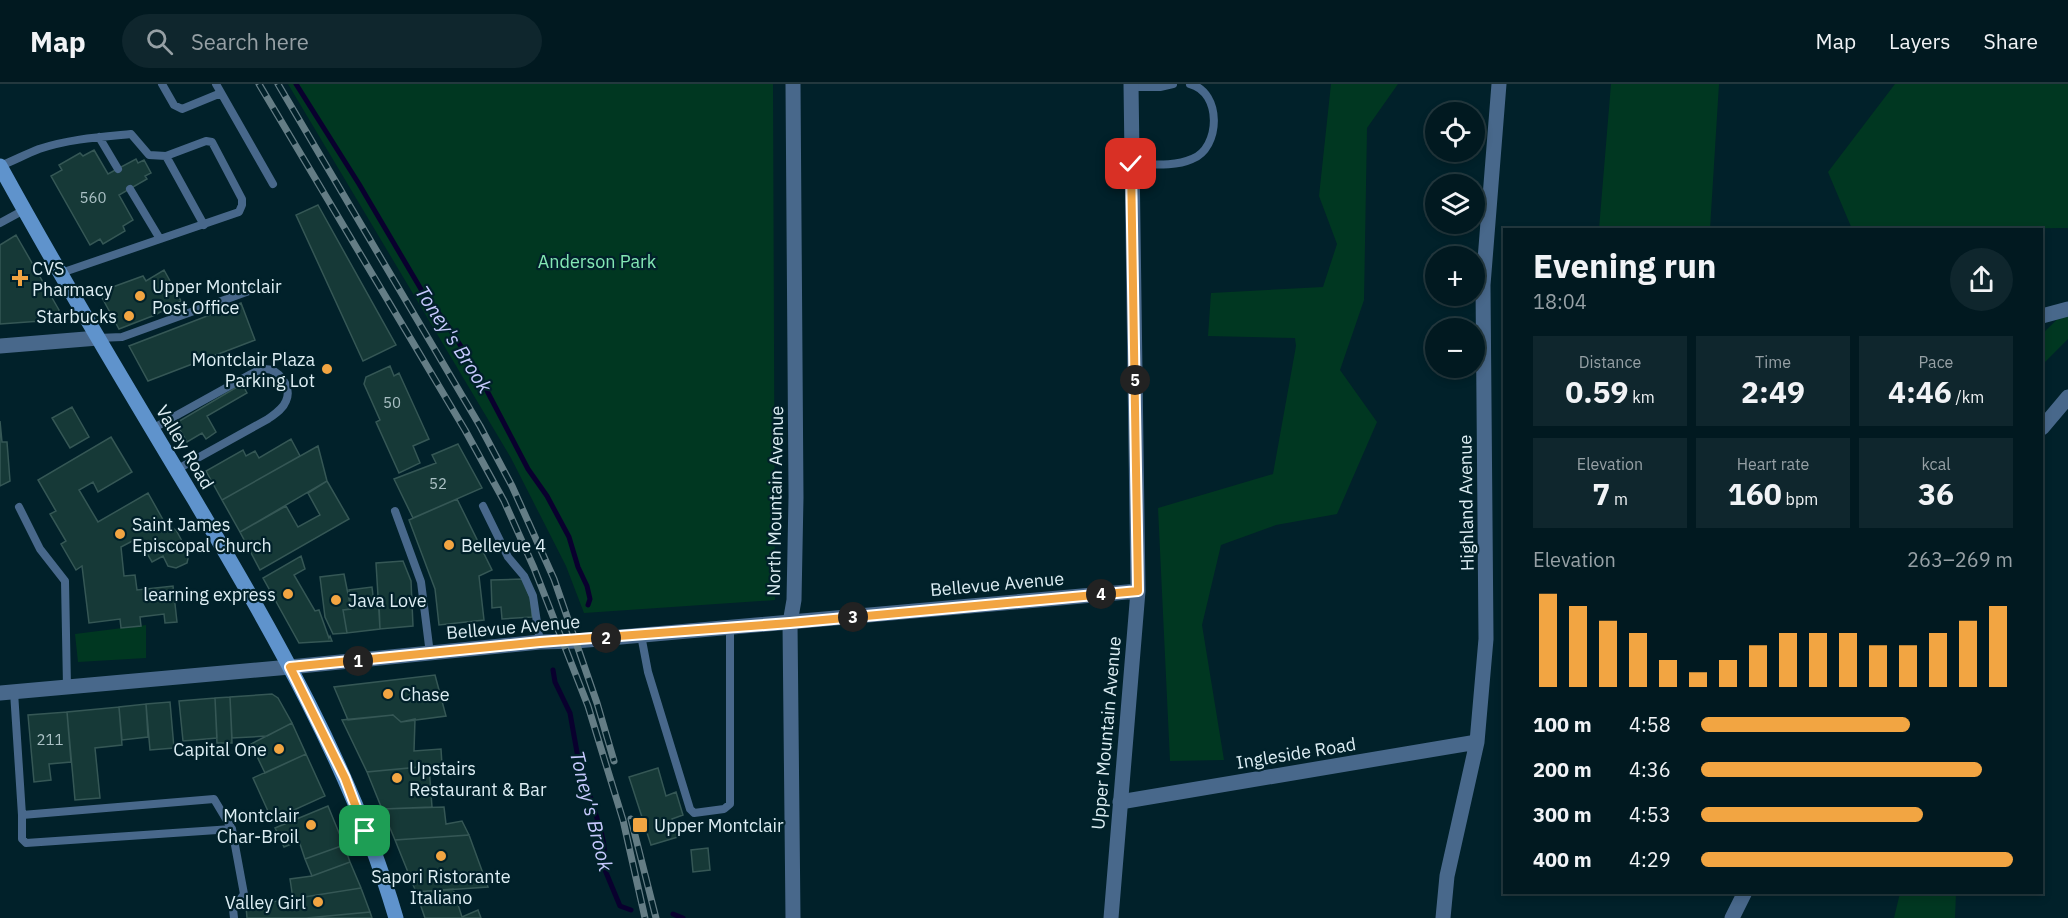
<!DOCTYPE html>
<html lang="en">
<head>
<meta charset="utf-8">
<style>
  body { margin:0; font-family:"IBM Plex Sans",sans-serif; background:#0f262d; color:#f1f3f6; height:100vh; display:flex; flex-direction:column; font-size:22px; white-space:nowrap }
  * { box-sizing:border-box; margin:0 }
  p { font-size:20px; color:#96a0a5 }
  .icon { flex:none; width:33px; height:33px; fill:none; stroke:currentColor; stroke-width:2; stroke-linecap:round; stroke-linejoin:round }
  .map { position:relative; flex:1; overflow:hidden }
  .sheet { position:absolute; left:1503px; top:144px; width:540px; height:666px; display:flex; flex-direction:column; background:#011920; border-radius:0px; box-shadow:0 3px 9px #0003,0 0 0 2px #23383e }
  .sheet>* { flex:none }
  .tools { position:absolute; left:1425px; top:18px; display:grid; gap:12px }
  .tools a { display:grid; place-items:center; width:60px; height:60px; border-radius:50%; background:#011920; box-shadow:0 3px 9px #0003,0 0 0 2px #23383e; font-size:30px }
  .pin { position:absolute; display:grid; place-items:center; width:51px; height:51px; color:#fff; margin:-26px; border-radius:12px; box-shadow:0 3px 9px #0006 }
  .km { position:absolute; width:30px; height:30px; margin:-15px; border-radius:50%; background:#222; color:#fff; font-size:16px; line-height:30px; text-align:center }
  .round { display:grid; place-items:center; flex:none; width:63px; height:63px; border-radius:32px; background:#0f262d }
  .summary { display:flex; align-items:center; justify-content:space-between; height:102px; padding:0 30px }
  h1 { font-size:33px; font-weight:700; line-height:45px }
  .metrics { display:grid; grid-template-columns:repeat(3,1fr); gap:9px; height:102px; padding:6px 30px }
  .metrics div { display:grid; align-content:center; border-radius:0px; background:#0f262d; text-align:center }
  .metrics b { font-size:30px; font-weight:700 }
  .metrics small { font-size:16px; font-weight:400 }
  .metrics p { font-size:16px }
  .chart { height:168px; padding:12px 30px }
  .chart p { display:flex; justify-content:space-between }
  .chart svg { width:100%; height:108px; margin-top:6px; stroke:#f2a542; stroke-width:6 }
  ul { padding:0 30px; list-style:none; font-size:20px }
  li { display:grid; grid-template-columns:96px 72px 1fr; align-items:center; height:45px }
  li i { height:15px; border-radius:8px; background:#f2a542 }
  header { display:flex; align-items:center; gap:36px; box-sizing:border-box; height:84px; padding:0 30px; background:#011920; border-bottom:2px solid #23383e }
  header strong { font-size:28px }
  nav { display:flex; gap:33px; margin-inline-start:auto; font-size:21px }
  .search { width:420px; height:54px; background:#0f262d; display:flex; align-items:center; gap:15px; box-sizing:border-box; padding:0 21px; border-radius:33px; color:#96a0a5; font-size:22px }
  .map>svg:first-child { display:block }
</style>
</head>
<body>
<header>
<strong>Map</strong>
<div class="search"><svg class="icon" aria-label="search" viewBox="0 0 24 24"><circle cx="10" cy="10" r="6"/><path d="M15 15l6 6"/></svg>Search here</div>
<nav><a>Map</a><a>Layers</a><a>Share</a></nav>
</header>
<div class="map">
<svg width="2068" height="834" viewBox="0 0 2068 834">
  <rect width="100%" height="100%" fill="#01212a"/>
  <path fill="#003721" d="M288 0H773L775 516 584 529 566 482 511 374Z
    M1331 0H1398L1367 44 1364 216 1340 286 1377 338 1337 430 1276 441 1221 461 1202 541 1224 676 1170 677 1158 424 1273 390 1296 262 1295 254 1208 252 1211 209 1323 203 1337 160 1319 112Z
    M1611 0H1719L1710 145H1599Z
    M1895 0H2068V144L1852 145 1828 88Z
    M2068 225V255L2042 281V250Z
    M146 541V574L78 578 75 550Z
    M1900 809H1956L1955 834H1894Z"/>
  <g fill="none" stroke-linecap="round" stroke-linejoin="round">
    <path stroke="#09002e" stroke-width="5" d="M296 0 359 100 425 212 444 236 475 284 528 385 547 412 569 453 578 483 587 502 590 515 588 521
      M553 586 555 598 570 629 578 674 601 747 604 761 605 786 620 822 631 826
      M673 830 683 834"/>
  </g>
  <path fill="#163937" stroke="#355755" stroke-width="1.5" d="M94 66 108 90 136 75 138 79 144 76 151 89 145 92 147 95 119 111 133 136 123 142 125 147 103 160 100 155 90 161 51 92 62 86 59 81 80 69 83 72Z
    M318 121 396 261 363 277 296 131Z
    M16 151 59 226 55 236 0 240V161Z
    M164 186 181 217 155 231 119 245 99 208 143 192 146 197Z
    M241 219 255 256 148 297 129 262Z
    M390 282 394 292 399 289 429 355 413 362 420 379 399 389 376 338 380 336 364 300 366 293Z
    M242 300 247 309 207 332 216 348 206 355 202 349 187 358 176 339Z
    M72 323 89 353 70 364 52 334Z
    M0 337 2 358H7L10 397 0 402Z
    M111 353 132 388 98 408 93 398 79 406 98 438 148 409 166 441 176 446 189 470 187 479 176 484 168 482 163 472 152 478 138 454 121 463 124 492 135 491 137 506 173 502 177 538 165 539 164 530 140 533 141 542 121 544 120 535 89 539 82 482 76 486 61 460 66 457 50 430 56 427 38 396Z
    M291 355 300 372 222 416 206 387 243 366 246 372 255 367 259 374Z
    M458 360 482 404 413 434 394 395 436 379 432 371Z
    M318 362 327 397 240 448 222 416Z
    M327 397 349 435 260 486 240 448 286 422 298 443 320 431 308 409Z
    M457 415 492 486 479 492 484 536 439 541 435 505 409 436Z
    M301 472 305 485 294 491 315 527 319 526 329 554 330 552 332 557 299 559 263 494Z
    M403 477 411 497 413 542 380 545 376 479Z
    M344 490 351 525 343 526 347 549 333 550 325 533 320 493Z
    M523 495 531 516 532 533 502 535 501 523 492 524 491 496Z
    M372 503 374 520 379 519 380 545 347 549 343 526 351 525 349 506Z
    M435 591 446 632 401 638 393 631 348 636 334 603Z
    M272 610 278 614 292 639 267 652 232 654 230 613Z
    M230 613 232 659H217L215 614Z
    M215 614 217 654 183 657 179 617Z
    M170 618 174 664 150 666 146 620Z
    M146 620 148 653 122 656 119 623Z
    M119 623 122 661 95 664 100 714 75 716 67 628Z
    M67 628 71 678 49 680 51 696 34 698 28 631Z
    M393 631 401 638 415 635 414 667 441 665 442 681 367 688 342 636Z
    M292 639 306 670 265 689 251 660Z
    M306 670 325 712 272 736 253 694Z
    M429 682 432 723 382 725 367 688Z
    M658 684 666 712 676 708 683 731 672 735 678 753 651 761 629 693Z
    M328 722 344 761 305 775 299 757 284 763 275 744Z
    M444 723 446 740 462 737 469 751 395 756 382 725Z
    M469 751 488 803 416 808 395 756Z
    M344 761 350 778 312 792 305 775Z
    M708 764 710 786 693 788 691 766Z
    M350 778 361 804 293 815 290 795 312 792Z
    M361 804 370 828 306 834H247L246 822Z
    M453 805 462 833 478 826 481 834H425L416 808Z
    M370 828 372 834H306Z"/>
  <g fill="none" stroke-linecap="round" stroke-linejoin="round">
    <path stroke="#48688b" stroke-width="8" d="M162 0 174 21 182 25 221 9
      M216 0 273 100
      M1131 3H1160L1173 0
      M99 53 118 85
      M166 72 204 141
      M1131 80C1150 80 1174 83 1192 75 1221 64 1222 8 1190 0
      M0 82C13 77 26 70 39 65 69 55 100 53 131 50L149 71 166 72 206 57 212 58 242 115V121L239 128 61 189
      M130 105 160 155
      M0 139 24 126
      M98 254 122 253 266 201
      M152 345 251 290C255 288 261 285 265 285 280 285 292 304 286 317 283 325 275 330 268 335L176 386
      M483 422 508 473 524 492 533 512 540 558
      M19 423 40 465 65 497 67 603
      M395 427 421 498 430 570
      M641 551 648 588 690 725 694 729 724 725 730 720V544
      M14 608 22 731 214 715 232 745 244 810 233 825 234 834
      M22 731V755L26 759 232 745"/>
    <path stroke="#48688b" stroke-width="15" d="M2042 232 2068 225
      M0 262 98 254
      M1120 718 1477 658
      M793 834 790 539 794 516 796 413 793 0
      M1443 834 1447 792 1477 658 1486 555 1483 201 1499 0"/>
    <path stroke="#48688b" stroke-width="15" d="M2042 344 2068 313
      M0 609 290 583 540 558 576 557 1138 507
      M1111 834 1138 507 1131 0
      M1732 834 1745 808"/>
    <path stroke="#5f93cc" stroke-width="15" d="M0 82C62 195 128 305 194 415 273 549 352 684 396 834"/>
    <defs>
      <path id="rail" d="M259 0 465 346 504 417 534 484 588 622 623 736 645 834
        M278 0 480 342 512 402 554 495 597 619 614 677
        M631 735 656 834"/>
    </defs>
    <use href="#rail" stroke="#647d85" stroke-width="7"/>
    <use href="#rail" stroke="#01212a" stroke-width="4.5" stroke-dasharray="14" stroke-linecap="butt"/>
  </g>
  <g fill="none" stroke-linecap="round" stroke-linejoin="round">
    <defs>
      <path id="route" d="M365 747 345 694 290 583 540 558 790 539 1138 507 1131 80"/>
    </defs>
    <use href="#route" stroke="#fff" stroke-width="12"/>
    <use href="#route" stroke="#f2a542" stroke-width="8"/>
  </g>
  <g fill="#f2a542" stroke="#01212a" stroke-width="2">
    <path d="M17 185h6v6h6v6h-6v6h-6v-6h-6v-6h6z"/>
    <circle cx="140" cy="212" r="6"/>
    <circle cx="129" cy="232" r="6"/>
    <circle cx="327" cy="285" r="6"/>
    <circle cx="120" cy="450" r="6"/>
    <circle cx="449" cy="461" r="6"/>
    <circle cx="288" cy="510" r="6"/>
    <circle cx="336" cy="516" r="6"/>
    <circle cx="388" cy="610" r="6"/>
    <circle cx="279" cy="665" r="6"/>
    <circle cx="397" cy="694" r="6"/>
    <circle cx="311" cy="741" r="6"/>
    <rect x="632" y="733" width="16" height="16" rx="3"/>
    <circle cx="441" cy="772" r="6"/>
    <circle cx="318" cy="818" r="6"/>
  </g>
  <g text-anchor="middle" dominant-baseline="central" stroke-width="4.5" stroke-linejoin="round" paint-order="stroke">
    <g font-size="15" fill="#abc1c5">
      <text x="93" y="113">560</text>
      <text x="392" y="318">50</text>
      <text x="438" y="399">52</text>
      <text x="50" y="655">211</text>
    </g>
    <g font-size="18" fill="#83e7b4" stroke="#01212a">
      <text x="597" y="177">Anderson Park</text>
    </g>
    <g font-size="18" fill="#ddeef4" stroke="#01212a" text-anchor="start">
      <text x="32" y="184">CVS<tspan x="32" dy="21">Pharmacy</tspan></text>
      <text x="152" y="202">Upper Montclair<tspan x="152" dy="21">Post Office</tspan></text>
      <text x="117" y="232" text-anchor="end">Starbucks</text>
      <text x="315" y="275" text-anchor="end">Montclair Plaza<tspan x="315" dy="21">Parking Lot</tspan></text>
      <text x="132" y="440">Saint James<tspan x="132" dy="21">Episcopal Church</tspan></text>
      <text x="461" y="461">Bellevue 4</text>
      <text x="276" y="510" text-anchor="end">learning express</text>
      <text x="348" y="516">Java Love</text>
      <text x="400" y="610">Chase</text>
      <text x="267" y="665" text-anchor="end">Capital One</text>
      <text x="409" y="684">Upstairs<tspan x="409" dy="21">Restaurant &amp; Bar</tspan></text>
      <text x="299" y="731" text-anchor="end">Montclair<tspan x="299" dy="21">Char-Broil</tspan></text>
      <text x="654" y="741">Upper Montclair</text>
      <text x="441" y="792" text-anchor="middle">Sapori Ristorante<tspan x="441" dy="21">Italiano</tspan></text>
      <text x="306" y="818" text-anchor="end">Valley Girl</text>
    </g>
    <g font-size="18" fill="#ddeef4" stroke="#01212a">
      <text transform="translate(185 363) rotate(59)">Valley Road</text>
      <text transform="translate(775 417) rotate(-89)">North Mountain Avenue</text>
      <text transform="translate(1466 419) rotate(-91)">Highland Avenue</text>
      <text transform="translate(997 500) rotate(-5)">Bellevue Avenue</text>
      <text transform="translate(513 543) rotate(-5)">Bellevue Avenue</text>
      <text transform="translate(1106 649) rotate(-85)">Upper Mountain Avenue</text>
      <text transform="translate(1296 669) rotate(-9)">Ingleside Road</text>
    </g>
    <g font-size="20" font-style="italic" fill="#c7cafe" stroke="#01212a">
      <text transform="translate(454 255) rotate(57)">Toney's Brook</text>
      <text transform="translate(592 727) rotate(76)">Toney's Brook</text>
    </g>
  </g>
</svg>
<div class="tools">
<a><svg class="icon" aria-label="locate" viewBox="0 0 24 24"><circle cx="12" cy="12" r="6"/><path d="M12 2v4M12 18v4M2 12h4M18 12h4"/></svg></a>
<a><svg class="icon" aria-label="layers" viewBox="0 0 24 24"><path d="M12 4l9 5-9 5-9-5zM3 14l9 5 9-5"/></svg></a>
<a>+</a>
<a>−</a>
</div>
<div class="pin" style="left:365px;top:747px;background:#1e9e55"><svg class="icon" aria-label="arrive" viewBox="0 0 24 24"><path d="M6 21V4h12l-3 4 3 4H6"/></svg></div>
<div class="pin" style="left:1131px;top:80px;background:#d93025"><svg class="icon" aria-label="check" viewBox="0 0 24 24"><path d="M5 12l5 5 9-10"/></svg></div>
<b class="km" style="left:358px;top:577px">1</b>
<b class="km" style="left:606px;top:554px">2</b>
<b class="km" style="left:853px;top:533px">3</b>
<b class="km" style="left:1101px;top:510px">4</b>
<b class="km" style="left:1135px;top:296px">5</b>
<section class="sheet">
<div class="summary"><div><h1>Evening run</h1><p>18:04</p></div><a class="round"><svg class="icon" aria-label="share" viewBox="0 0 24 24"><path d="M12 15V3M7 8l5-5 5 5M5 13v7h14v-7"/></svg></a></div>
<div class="metrics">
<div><p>Distance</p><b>0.59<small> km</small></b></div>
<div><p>Time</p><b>2:49</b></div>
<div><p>Pace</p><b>4:46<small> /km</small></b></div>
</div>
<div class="metrics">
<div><p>Elevation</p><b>7<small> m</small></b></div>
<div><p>Heart rate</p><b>160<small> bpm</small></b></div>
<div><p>kcal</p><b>36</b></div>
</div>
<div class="chart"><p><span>Elevation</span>263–269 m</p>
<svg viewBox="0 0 160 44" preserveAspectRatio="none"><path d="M5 44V6M15 44V11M25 44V17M35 44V22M45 44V33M55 44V38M65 44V33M75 44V27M85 44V22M95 44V22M105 44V22M115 44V27M125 44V27M135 44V22M145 44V17M155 44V11"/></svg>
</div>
<ul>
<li><b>100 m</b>4:58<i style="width:67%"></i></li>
<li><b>200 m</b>4:36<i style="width:90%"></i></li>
<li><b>300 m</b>4:53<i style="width:71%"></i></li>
<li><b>400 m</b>4:29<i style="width:100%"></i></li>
</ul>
</section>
</div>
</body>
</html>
